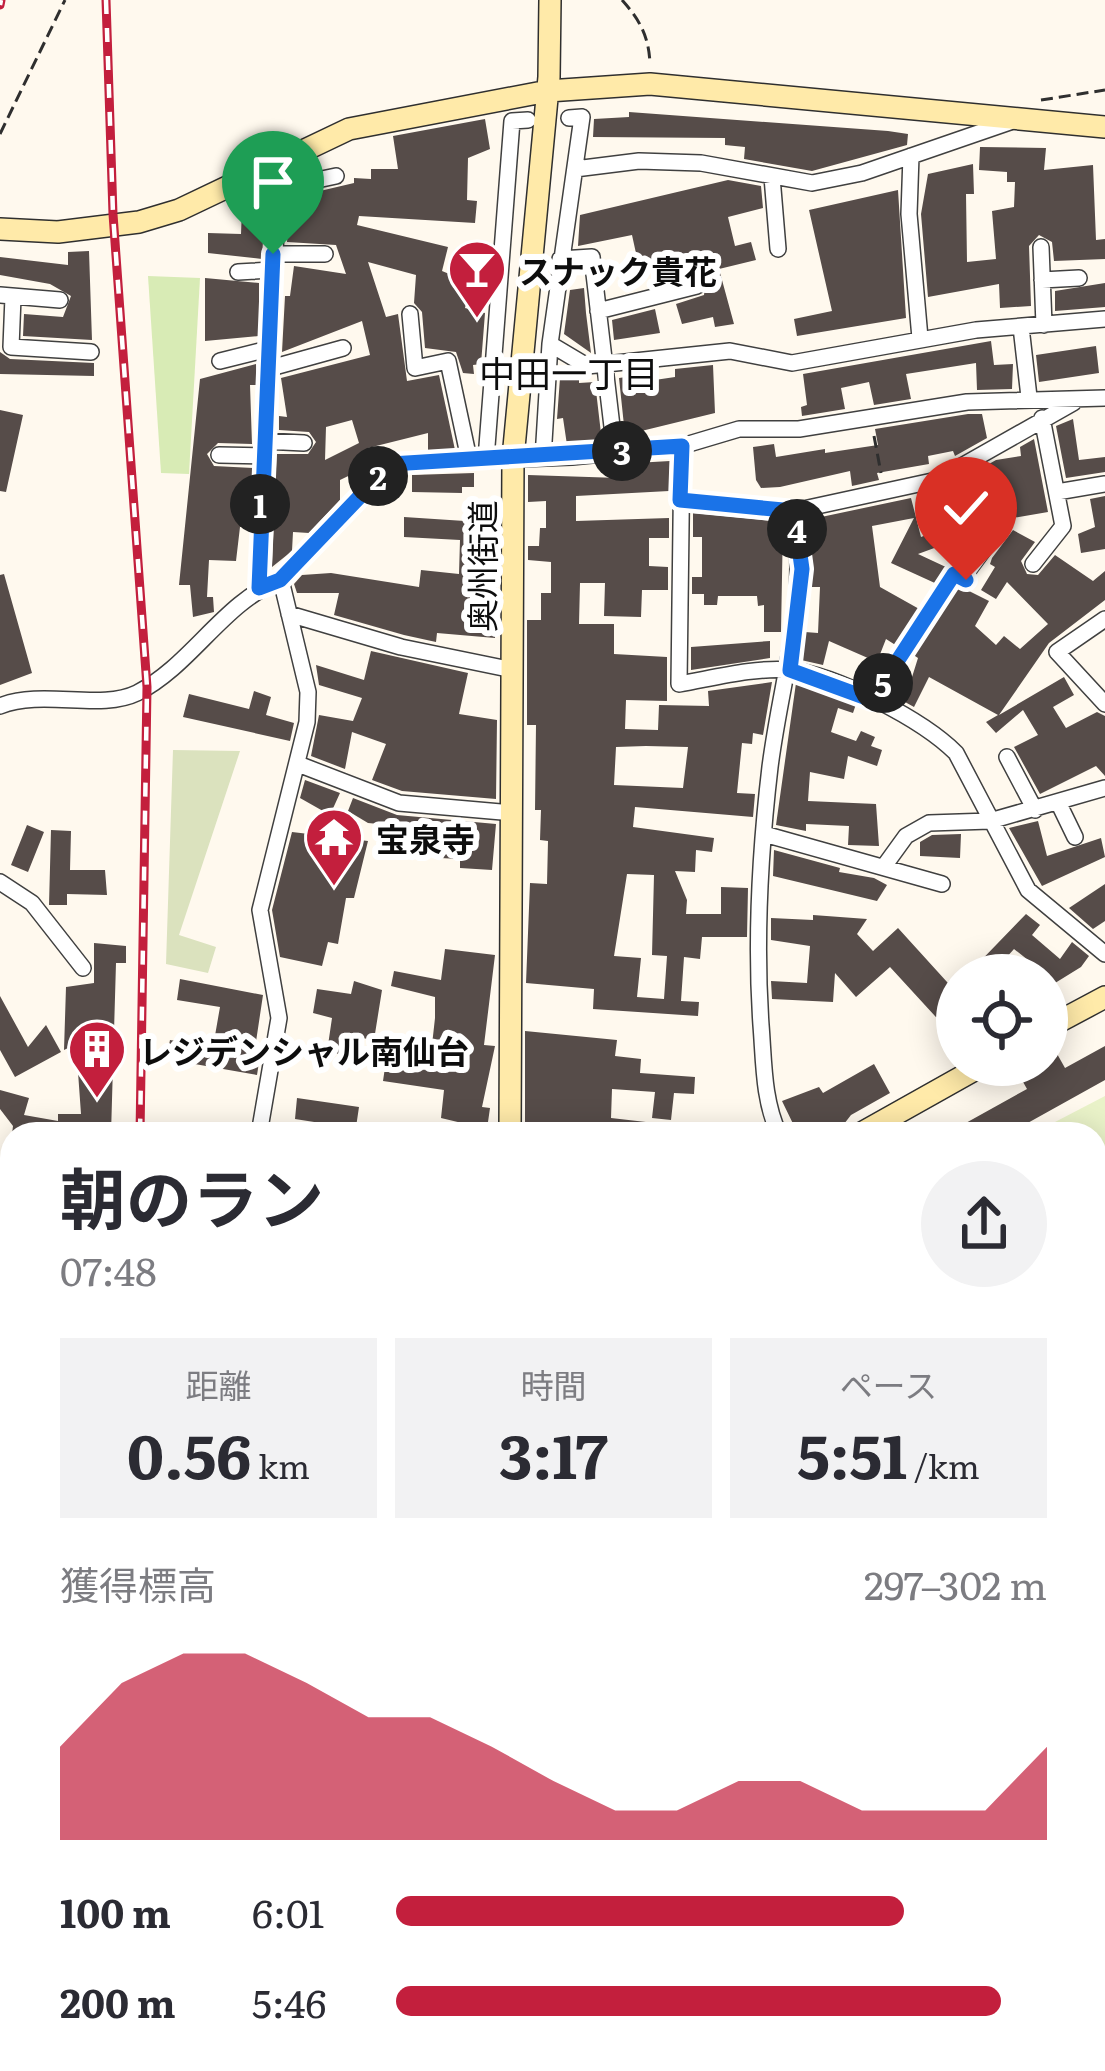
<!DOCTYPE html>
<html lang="ja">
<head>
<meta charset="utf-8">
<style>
  body { margin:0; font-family:Literata,"Noto Sans JP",serif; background:#f2f2f3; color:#2b2b33; height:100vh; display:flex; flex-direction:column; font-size:45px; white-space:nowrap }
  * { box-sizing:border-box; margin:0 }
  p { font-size:39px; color:#7c7c81 }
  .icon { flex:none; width:66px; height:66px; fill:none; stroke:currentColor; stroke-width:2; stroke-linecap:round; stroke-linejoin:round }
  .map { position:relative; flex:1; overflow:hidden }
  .side { position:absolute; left:0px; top:1122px; width:1107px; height:951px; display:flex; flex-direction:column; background:#fff; border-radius:36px 36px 0 0; box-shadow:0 6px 30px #0003 }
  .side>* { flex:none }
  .buttons { position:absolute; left:936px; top:954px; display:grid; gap:24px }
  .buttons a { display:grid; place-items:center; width:132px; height:132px; border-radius:50%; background:#fff; box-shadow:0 6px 30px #0003; font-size:60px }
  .pin { position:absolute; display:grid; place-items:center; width:102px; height:102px; color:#fff; margin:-123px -51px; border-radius:50% 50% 50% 0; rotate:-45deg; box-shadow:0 0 12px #0007 }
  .pin .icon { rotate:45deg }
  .km { position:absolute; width:60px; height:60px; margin:-30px; border-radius:50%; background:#222; color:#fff; font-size:33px; line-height:60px; text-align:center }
  .round { display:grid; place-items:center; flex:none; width:126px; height:126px; border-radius:63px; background:#f2f2f3 }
  .summary { display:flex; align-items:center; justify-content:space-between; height:204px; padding:0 60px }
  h1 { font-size:66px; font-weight:700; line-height:90px }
  .figures { display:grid; grid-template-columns:repeat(3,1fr); gap:18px; height:204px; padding:12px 60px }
  .figures div { display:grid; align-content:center; border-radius:0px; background:#f2f2f3; text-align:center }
  .figures b { font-size:60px; font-weight:700 }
  .figures small { font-size:33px; font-weight:400 }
  .figures p { font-size:33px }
  .chart { height:336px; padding:24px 60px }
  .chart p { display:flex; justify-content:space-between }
  .chart svg { width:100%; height:216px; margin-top:12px; fill:#c31f3d; opacity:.7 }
  ul { padding:0 60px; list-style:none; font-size:39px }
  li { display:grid; grid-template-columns:192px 144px 1fr; align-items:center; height:90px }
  li i { height:30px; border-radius:15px; background:#c31f3d }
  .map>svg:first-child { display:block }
</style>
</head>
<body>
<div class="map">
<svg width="1105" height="2071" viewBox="0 0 1105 2071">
  <rect width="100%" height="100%" fill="#fff9ee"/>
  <path fill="#d8ebb5" d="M148 276 200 278 189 474 161 473Z"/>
  <path fill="#dbe2be" d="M173 750 240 751 179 935 216 947 208 973 166 964Z"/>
  <path fill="#e9f2c8" d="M1105 1096V1363L1095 1369V1134H1032Z"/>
  <path fill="#564c49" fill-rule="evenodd" d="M629 112 888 131 908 134 907 145 812 171 744 159 745 147 725 145V138L593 137 594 119 629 117Z
    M485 119 490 149 468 158 467 200 477 201 475 223 359 216 357 225 448 247 442 271 471 283 465 308 485 313 481 364 473 365 474 374 463 373 456 352 425 348 422 312 414 303 416 275 368 262 386 317 398 314 407 381 439 375 455 450 428 451V433L368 448 371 465 340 480V500L309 533 293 532 292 551 272 567 277 454H308L316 442 309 432 279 430V416L287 417 281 378 370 355 362 321 282 352 285 296H290L294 266 346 274 336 245 287 242 290 198 354 183V178L371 179V169H398L393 136ZM352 420 359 443 325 460 326 427Z
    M980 147 1046 148 1044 170 1093 165 1096 240 1105 239V259L1054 261 1052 242 1039 235 1029 246 1031 306 1000 308 999 284 928 297 921 214 928 174 973 164 974 194H966L967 262 996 259 992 211 1014 207 1015 182H1007V172L979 170Z
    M728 180 761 186 763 208 728 217 735 246 751 242 756 260 719 269 734 324 715 327 713 317 682 324 676 304 704 295 706 279 695 274 670 280 664 261 639 267 632 235 578 246 580 215Z
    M898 190 906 318 797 336 794 319 832 311 809 210Z
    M265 203 262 259 208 253V233L241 234 242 208Z
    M89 251 92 340 23 336 24 314 63 317 71 296 50 284 0 275V257L68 265V252Z
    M205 278 259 283V336L205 341Z
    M1105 283V307L1055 311V291Z
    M584 288 586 313 591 353 564 334 570 290Z
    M655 309 660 333 614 340 612 320Z
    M991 341 994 365 1013 364 1012 389 977 390 976 363 906 374 911 399 874 405 869 382 841 388 845 409 802 416 801 407 807 405 803 374Z
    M1096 346 1099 373 1039 382 1036 355Z
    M0 352 10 359 94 363V376L0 374Z
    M256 364 257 385H250L252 444 218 443 207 454 214 466 253 468 252 479H247L250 527H240L236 561 209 560 207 597H213L214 612 193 617 190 585H179L200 379Z
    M713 365 715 413 625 435 619 378 647 374 648 381 675 377V369Z
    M579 376V383L595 382 602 442 567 445 563 418 557 419 560 378Z
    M0 410 23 415 6 492 0 491Z
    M968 414H982L987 438 955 456 953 451 928 456 929 464 877 473 879 480 852 486 850 471 780 487 761 488 756 480 753 447 774 444 776 457 825 449V453L878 445 875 429Z
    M1073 419 1079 460 1105 457V472L1066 478 1056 426Z
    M1034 439 1048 512 995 521 982 545 971 537 996 504 951 518 943 494 971 486 968 476 996 460 1021 456 1020 447Z
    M670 461 669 491 576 496V521L669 518V538H649V566L668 567V590H642L641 617 604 616 605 583H580L579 624H614V654L667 657V701L626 700 625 729 658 730 659 705 709 706 708 691 772 682 763 735 753 733 752 744 742 743 737 793 755 794 753 817 635 807 633 827 714 838 712 852 696 850 695 872 675 871 687 900 686 914H721V887L748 888 747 937H702L700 959 684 957 681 1001 699 1002 698 1016 593 1009 594 989 526 983 530 883 547 884 548 841 540 840 541 810H535L536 725H527V620H541V593H551V562L528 560V546H539L540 528H546V501L528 502V475L619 478 618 464ZM646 746 688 747 683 788 614 785 616 747ZM627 874 654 875 652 955 667 956 664 999 637 997 641 958 614 956Z
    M474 473V487H462V493L412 492V475Z
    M1105 496V549L1081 553 1078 534 1095 527 1090 499Z
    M911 498 921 537 932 533 937 547 918 554 948 568 937 584 891 563 914 518 872 526 880 587 921 610 897 646 886 639 877 662 829 641 823 665 801 660 805 632 818 633 820 587H809L807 520Z
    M693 513 783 522 781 632H764V605L758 606 757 596H718L717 605H704V594H692V577H702V537H693Z
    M404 517 480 522 479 552 498 553 495 638 437 633 436 642 404 635 334 615 339 593H297L294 584 302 575 331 573 419 587 421 570 459 574 460 540 404 537Z
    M1013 530 1035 542 1021 561 1027 574 1038 575 1055 555 1093 581 1105 571V600L1049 643 999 715 1064 677 1074 695 1053 707 1066 728 1097 712 1105 716V776L1096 766 1040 794 1014 747 1038 735 1023 710 996 733 986 722 998 715 929 677 914 707 887 692 891 686 907 693 918 658 912 654 957 585 989 601 975 626 996 645 1004 636 1020 649 1048 624 1007 582 996 599 981 590 995 567 990 564 992 558Z
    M4 574 32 673 0 685V575Z
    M770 641V658L691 670V647Z
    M371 651 468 673 459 714 497 720 496 799 402 791 372 780 386 744 352 732 345 769 311 756 319 715 353 721 362 698 319 685 316 665 364 680Z
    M796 683 856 704 853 713 838 708 831 732 856 741 861 731 875 737 871 746 882 750 877 766 848 756 844 779 810 772 808 801 876 804 879 846 848 845 849 826 806 824V831L776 825Z
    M254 691 271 697 266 715 294 723 290 741 183 717 189 694 249 709Z
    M305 780 340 793 330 815 300 798Z
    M353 798 397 815 496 824 492 870 460 868V859L440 858 442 830 368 823 348 811Z
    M1038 821 1047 856 1101 838 1105 857 1042 886 1009 828Z
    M27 825 44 832 28 872 11 865Z
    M51 830 71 831 70 870H105L107 895 67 894V905H49Z
    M292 832 368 841 354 898H346L338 944 328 942 322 966 280 957 272 910Z
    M961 834 960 858 920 856V842L932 835Z
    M774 850 840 868 839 872 874 878 887 885 877 901 773 876Z
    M1105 884V921L1093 929 1069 908Z
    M1026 914 1040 925 1032 935 1060 959 1072 942 1089 956 1081 967 1047 988V975L1014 949 997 968 1003 975H967Z
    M813 915 867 919 857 934 873 951 898 928 957 993V1040L890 967 856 997 835 973 833 1002 772 999 771 981 807 983 810 946 771 940V918L813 920Z
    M94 943 126 946V963H116L111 1134H12L13 1126 0 1109V1090L29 1098 24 1115 58 1121V1114H81L76 1044 64 1050 66 987 94 983Z
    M445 949 495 955 484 1045 495 1046 482 1107 490 1108 487 1129 441 1118 444 1090 383 1081 388 1047 431 1054 435 1018V997L391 986 394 971 441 980Z
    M180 979 263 995 254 1055 260 1056 257 1075 166 1059 170 1040 213 1047 220 1007 177 1000Z
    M354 981 382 990 374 1040 362 1038 359 1057 327 1052 332 1018 313 1013 317 989 351 994Z
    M0 996 28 1047 46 1025 61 1052 15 1077 0 1050Z
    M525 1031 617 1040 615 1056 641 1059 640 1073 695 1077 694 1094 674 1093 671 1120 652 1118 655 1092 612 1089 611 1118 672 1125 671 1134H599L571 1128 561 1134H525Z
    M1105 1046V1080L1008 1134H946L1027 1089 1018 1073 1047 1065V1057L1056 1052 1065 1068Z
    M874 1064 890 1093 851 1115 837 1133 834 1129 798 1134 782 1101 819 1087 823 1093Z
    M297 1098 359 1107 355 1134H326L327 1124 295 1119Z"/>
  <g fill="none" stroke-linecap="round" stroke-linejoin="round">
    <defs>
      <path id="lane" d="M873 699 954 574 966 580 1006 526
        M0 1921H12
        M0 1975 12 1966
        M0 2052 12 2060
        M40 2071 41 2061
        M383 2071 389 2061"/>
      <path id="street" d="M911 156 909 214 920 338
        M575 169 639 161 701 163 812 183 862 173 1010 122
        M772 177 778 249
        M242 196 336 176
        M1041 247 1044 325
        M273 254H325
        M560 259 592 257 615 452
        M238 272 271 270
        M1042 280 1079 278
        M0 295 60 300
        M13 297 11 347 91 352
        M598 311 697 286
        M410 314 415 368 448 361 469 459
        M1021 327 1029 397
        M550 344 587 366 730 351 792 363 976 330 1105 319
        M220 361 268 349
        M267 369 343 348
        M263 441 304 443
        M682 446 679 684C714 678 754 667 790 670 837 675 923 720 956 753L1028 890 1105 954
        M219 455 263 456
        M543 458 550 344 582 117 569 118
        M486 459 512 121 528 120
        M1057 492 1105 484
        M680 500 794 511C808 609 782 673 770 767 760 852 755 939 761 1025 764 1062 763 1100 779 1134
        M794 511 937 480 1073 403
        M1033 564 1063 526 1042 418
        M259 588 278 189
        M289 614 401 647 513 670
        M1105 619 1057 652 1105 704
        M0 706C43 689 100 711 137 693 192 665 224 601 281 580L391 464 572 457 682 446 739 429H799L967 402 1105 398
        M1007 757 1035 810
        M298 764 399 803 513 813
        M1059 804 1075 837
        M764 834 942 884
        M885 865 906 836 929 823 990 821 1105 788
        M0 882 32 903 83 968
        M1015 973 1018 975
        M1047 1000 1053 1004 1054 1024
        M259 1134 279 1018 260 910 307 722 308 692 281 580
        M0 1278 12 1280
        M1095 1461 1105 1458
        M1095 1629 1105 1628
        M0 1692 12 1696
        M0 1756H12
        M1095 1783 1105 1806
        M291 2071V2061
        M973 2071V2061"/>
      <path id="secondary" d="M0 229 58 232 139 222 179 210 349 129 548 91 650 84 1105 127
        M1047 1028 1105 997
        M510 1134 513 458 549 77 550 0
        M860 1134 983 1065
        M1095 1948 1105 1949
        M1095 1969 1105 1970
        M514 2061V2071"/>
      <path id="primary" d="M0 1343 12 1329"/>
    </defs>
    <use href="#lane" stroke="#404040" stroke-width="10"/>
    <use href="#street" stroke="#404040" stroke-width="18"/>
    <use href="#secondary" stroke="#2f2f2f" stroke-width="24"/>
    <use href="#primary" stroke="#1e1e1e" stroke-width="27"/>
    <path stroke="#2f2f2f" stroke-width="3" stroke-dasharray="12 6" stroke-linecap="butt" d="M622 0C640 20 649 37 650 64
      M1041 100 1105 90
      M0 134 65 0
      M874 436 881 473
      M65 2071V2061
      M71 2071V2061
      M164 2071V2061"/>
    <use href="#lane" stroke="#fff" stroke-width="8"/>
    <use href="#street" stroke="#fff" stroke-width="15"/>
    <use href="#secondary" stroke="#ffeaa9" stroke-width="21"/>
    <use href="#primary" stroke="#fec25e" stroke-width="24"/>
    <defs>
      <path id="rail" d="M106 0 113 214 147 687 140 1134
        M0 5 1 0
        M120 2071V2061"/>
    </defs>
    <use href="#rail" stroke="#c31f3d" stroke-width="9"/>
    <use href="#rail" stroke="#fff" stroke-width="4.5" stroke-dasharray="14" stroke-linecap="butt"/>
  </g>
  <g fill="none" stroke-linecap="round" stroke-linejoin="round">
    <defs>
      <path id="route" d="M273 254 259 588 280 580 391 464 682 446 680 500 794 511 802 569 790 670 872 700 954 574 966 580"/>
    </defs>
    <use href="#route" stroke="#fff" stroke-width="24"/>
    <use href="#route" stroke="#1a73e8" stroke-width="15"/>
  </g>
  <defs>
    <symbol id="bar-pin" viewBox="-11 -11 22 30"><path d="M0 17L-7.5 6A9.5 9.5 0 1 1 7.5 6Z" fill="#c31f3d" stroke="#fff"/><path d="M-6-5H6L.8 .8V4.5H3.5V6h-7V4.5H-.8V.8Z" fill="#fff"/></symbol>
    <symbol id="temple-pin" viewBox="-11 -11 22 30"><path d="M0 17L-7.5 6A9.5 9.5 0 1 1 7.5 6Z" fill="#c31f3d" stroke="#fff"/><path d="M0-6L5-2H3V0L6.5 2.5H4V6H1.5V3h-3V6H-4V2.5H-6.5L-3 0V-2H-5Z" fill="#fff"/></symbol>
    <symbol id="building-pin" viewBox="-11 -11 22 30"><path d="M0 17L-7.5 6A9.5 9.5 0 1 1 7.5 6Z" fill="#c31f3d" stroke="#fff"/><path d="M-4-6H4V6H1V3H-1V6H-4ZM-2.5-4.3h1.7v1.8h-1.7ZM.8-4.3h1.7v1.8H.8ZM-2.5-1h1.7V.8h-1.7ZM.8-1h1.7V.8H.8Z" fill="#fff"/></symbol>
  </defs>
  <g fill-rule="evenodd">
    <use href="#bar-pin" x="444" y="236" width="66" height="90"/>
    <use href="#temple-pin" x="301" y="804" width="66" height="90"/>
    <use href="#building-pin" x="64" y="1016" width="66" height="90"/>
  </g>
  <g text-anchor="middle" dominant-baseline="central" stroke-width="12" stroke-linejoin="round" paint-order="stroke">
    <g font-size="33" font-weight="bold" fill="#0d0d0d" stroke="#fff" text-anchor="start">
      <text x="519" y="269">スナック貴花</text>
      <text x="376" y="837">宝泉寺</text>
      <text x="139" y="1049">レジデンシャル南仙台</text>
    </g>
    <g font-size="33" fill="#0d0d0d" stroke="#fff">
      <text transform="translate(480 566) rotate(-90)">奥州街道</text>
    </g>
    <g font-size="36" fill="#0d0d0d" stroke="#fff">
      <text x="569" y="371">中田一丁目</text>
    </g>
  </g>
</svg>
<div class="buttons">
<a><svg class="icon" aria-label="locate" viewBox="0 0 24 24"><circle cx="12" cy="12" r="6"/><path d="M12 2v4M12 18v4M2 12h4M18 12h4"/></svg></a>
</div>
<div class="pin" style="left:273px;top:254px;background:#1e9e55"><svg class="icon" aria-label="arrive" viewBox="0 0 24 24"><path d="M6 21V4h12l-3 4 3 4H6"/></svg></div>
<div class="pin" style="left:966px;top:580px;background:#d93025"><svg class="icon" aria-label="check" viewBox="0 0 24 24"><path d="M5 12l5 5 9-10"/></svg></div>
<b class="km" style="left:260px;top:504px">1</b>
<b class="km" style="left:378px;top:476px">2</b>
<b class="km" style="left:622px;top:451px">3</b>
<b class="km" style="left:797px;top:529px">4</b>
<b class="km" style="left:883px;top:683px">5</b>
<section class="side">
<div class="summary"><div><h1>朝のラン</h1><p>07:48</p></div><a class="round"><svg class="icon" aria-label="share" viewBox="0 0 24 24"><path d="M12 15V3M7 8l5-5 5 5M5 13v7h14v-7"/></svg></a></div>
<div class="figures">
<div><p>距離</p><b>0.56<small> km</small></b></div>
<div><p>時間</p><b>3:17</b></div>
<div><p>ペース</p><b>5:51<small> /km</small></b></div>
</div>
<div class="chart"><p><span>獲得標高</span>297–302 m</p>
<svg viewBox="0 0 160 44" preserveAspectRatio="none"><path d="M0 44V25L10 12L20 6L30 6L40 12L50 19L60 19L70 25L80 32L90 38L100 38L110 32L120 32L130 38L140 38L150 38L160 25V44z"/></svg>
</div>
<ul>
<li><b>100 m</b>6:01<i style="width:78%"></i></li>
<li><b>200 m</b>5:46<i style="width:93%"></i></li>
</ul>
</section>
</div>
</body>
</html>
